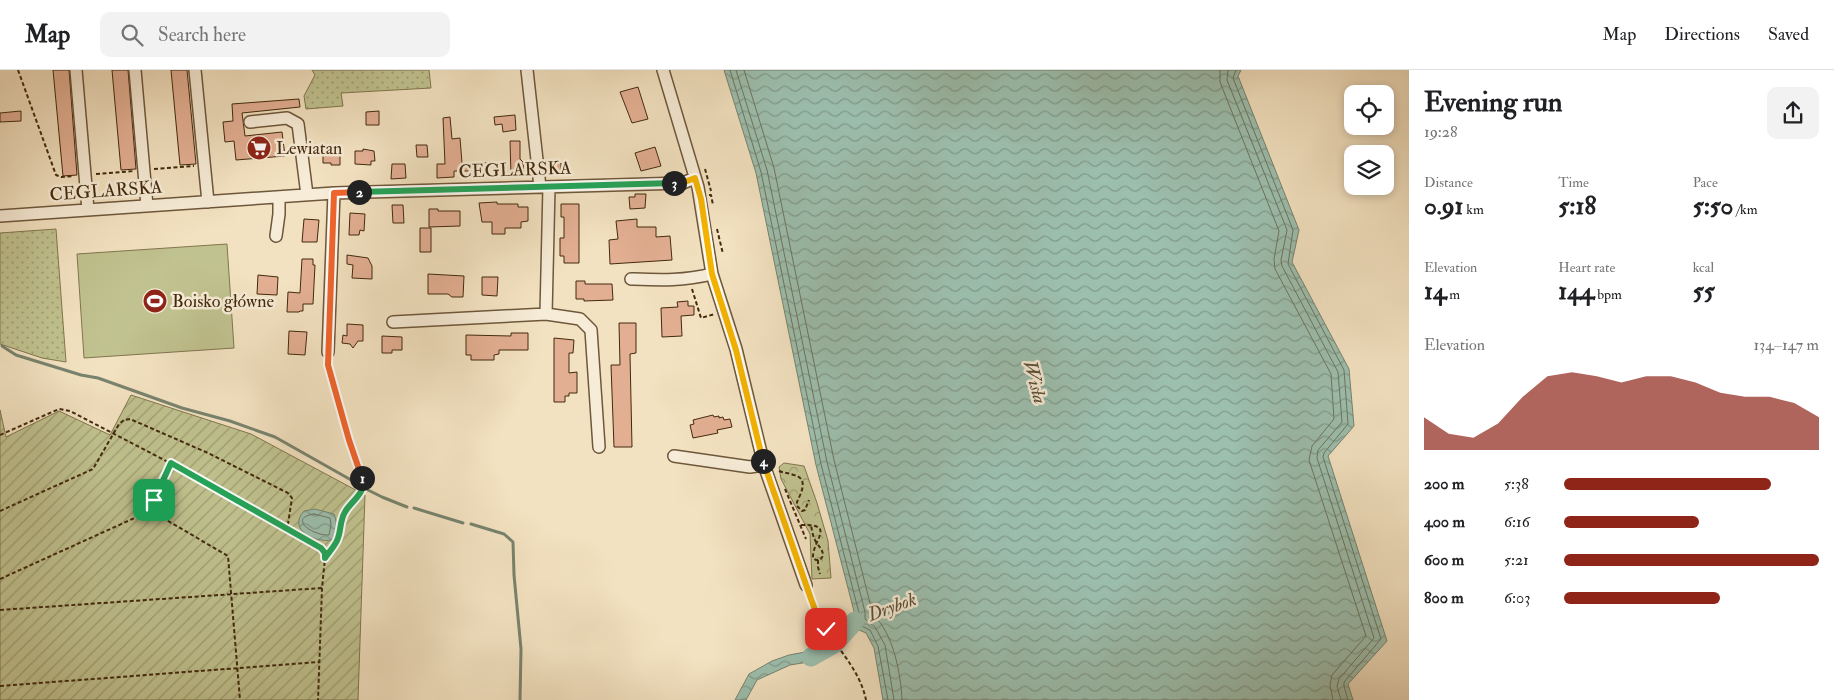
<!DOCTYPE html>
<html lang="en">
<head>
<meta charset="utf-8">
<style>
  body { margin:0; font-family:"IM FELL Double Pica",serif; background:#f2f2f2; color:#202124; height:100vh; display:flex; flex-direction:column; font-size:19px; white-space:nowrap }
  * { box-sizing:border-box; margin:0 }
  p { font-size:16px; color:#757577 }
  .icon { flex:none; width:28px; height:28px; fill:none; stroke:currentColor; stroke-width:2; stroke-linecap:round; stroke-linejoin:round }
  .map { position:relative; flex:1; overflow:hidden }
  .panel { display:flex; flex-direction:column; background:#fff; width:425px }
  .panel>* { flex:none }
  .buttons { position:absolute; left:1344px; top:15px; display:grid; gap:10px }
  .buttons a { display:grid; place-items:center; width:50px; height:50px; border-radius:10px; background:#fff; box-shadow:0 2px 8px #0003; font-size:25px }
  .pin { position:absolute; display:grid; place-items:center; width:42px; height:42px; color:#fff; margin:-21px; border-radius:10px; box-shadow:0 2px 8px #0006 }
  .km { position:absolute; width:25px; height:25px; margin:-12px; border-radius:50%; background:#222; color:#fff; font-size:14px; line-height:25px; text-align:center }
  .round { display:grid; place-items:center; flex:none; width:52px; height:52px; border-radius:10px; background:#f2f2f2 }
  .head { display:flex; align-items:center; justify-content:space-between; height:85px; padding:0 15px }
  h1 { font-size:28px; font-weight:800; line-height:38px }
  .figures { display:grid; grid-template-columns:repeat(3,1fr); gap:8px; height:85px; padding:5px 15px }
  .figures div { display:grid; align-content:center }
  .figures b { font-size:25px; font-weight:800 }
  .figures small { font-size:14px; font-weight:400 }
  .figures p { font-size:14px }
  .chart { height:140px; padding:10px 15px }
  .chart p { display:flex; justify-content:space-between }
  .chart svg { width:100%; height:90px; margin-top:5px; fill:#8f2418; opacity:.7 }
  ul { padding:0 15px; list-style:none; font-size:16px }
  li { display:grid; grid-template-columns:80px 60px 1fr; align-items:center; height:38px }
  li i { height:12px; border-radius:6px; background:#8f2418 }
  header { display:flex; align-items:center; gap:30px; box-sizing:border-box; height:70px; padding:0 25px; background:#fff; border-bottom:1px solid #e0e0e0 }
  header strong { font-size:24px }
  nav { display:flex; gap:28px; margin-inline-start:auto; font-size:18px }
  .search { width:350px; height:45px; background:#f2f2f2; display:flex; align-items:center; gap:12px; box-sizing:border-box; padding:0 18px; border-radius:10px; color:#757577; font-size:19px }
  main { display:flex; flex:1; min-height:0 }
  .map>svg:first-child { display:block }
</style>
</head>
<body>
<header>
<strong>Map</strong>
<div class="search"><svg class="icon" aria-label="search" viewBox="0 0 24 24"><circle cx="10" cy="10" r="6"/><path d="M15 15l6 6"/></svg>Search here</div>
<nav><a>Map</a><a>Directions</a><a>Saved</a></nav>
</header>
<main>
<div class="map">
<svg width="1409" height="630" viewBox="0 0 1409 630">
  <defs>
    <pattern id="grass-dots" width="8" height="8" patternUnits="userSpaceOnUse" patternTransform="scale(1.25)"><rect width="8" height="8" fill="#c0c28f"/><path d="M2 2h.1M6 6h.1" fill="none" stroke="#9e9e73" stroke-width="1.8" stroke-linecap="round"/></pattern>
    <pattern id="park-crowns" width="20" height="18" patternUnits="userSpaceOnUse" patternTransform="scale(1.25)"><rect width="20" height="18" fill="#c0c28f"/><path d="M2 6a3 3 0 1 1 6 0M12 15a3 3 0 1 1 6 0" fill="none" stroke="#9e9e73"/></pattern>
    <pattern id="garden-furrows" width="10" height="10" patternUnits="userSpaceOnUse" patternTransform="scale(1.25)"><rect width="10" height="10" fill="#c0c28f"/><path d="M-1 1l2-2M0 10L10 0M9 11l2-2" fill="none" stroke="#9e9e73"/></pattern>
    <pattern id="water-waves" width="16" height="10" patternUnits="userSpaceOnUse" patternTransform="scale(1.25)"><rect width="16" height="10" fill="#9cbfae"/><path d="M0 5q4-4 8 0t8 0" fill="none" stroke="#819b8c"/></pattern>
  </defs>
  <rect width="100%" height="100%" fill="#f3e2c1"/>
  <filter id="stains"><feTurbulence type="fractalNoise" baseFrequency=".004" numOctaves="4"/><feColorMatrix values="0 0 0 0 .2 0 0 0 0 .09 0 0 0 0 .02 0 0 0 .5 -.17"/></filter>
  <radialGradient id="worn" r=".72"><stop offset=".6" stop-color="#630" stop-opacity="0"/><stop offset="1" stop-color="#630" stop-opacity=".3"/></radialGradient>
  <path fill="url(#grass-dots)" stroke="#81764e" d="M312 0H429L431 18 341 23 343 36 306 39 304 26 315 5Z
    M56 159 66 292 42 288 0 274V163Z"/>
  <path fill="url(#park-crowns)" stroke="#81764e" d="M784 393 804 396 817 433 828 471 831 508 812 509 810 464 781 409 779 397Z"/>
  <path fill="url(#garden-furrows)" stroke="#81764e" d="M131 325 251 364 365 425 358 630H0V340L6 367 59 341 110 365Z"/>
  <path fill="#c0c28f" stroke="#81764e" d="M227 174 234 278 84 288 77 184Z"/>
  <path fill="url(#water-waves)" stroke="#78836e" d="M724 0H1241L1238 6 1299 160 1292 192 1349 299 1354 356 1328 386 1387 571 1348 614 1353 630H883L874 578 866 563 859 560 849 564 841 574 835 566 844 553 855 545 816 395 756 103Z
    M315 439 334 444C337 451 338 463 332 470 315 473 287 460 304 441Z
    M830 569 836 578 815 591 790 595 757 610 746 630H735L749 604 772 591 789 585 816 580Z"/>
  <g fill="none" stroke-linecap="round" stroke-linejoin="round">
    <path stroke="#6f745e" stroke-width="1" d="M730 0 761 102 821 394 859 543 855 553 870 560 878 576 888 630
      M736 0 767 100 827 392 865 542V549L875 557 885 575 894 630
      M744 0 774 98 834 390 873 545C893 562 901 604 902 630
      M1220 0V12L1279 161 1274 189 1275 199 1331 304 1334 349 1312 376 1309 390 1366 566 1332 605 1330 615 1333 630
      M1228 0 1227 10 1287 160 1281 190 1282 196 1338 302 1342 352 1318 380 1317 388 1374 568 1339 609 1337 616 1341 630
      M1236 0 1233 8 1293 160 1288 194 1344 300 1348 354 1324 383 1323 387 1381 569 1344 612V616L1348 630
      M314 444 330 448 331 455 329 465C313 466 287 448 314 444Z"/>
    <path stroke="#78836e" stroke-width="3" d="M2 276 16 285 81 305 98 308 182 338 230 351 275 367 360 415
      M364 418 382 427 407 437
      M414 438 463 453
      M471 454 504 464 513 472 514 505 521 579 520 630"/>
    <path stroke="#9cbfae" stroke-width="19" d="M811 587 834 574 855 551"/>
  </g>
  <path fill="#e3af93" stroke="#42290e" d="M53 0H69L77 105 63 106Z
    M112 0H128L136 99 121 100Z
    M171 0H187L196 94 180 95Z
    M638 17 648 49 632 53 620 22Z
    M299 29 300 37 242 43 245 66 282 62 285 86 236 90 234 71 225 72 223 52 233 51 232 34Z
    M21 41V51L0 52V43Z
    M379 41V55H366V42Z
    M515 45 516 60 503 62 502 54 495 55 494 47Z
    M450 47 452 69 460 68 462 93H487V105L471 106V101H454V107L437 108V94H445L443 48Z
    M510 71H520V89L523 92 524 105 511 106Z
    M416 75H427L428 87H417Z
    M330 77 340 78V95H331V93H323V79H330Z
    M655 77 661 96 641 101 635 83Z
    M363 79 374 81 375 91H371V95L355 94V81H363Z
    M548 93H561V103L548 104Z
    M392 94H405L406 108 391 109Z
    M635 124H646L645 138 630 139 629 127H635Z
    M497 132V134H518V137H528V151L521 152V158H505V164H492V152H482L479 133Z
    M561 134H579V193H564V186H560V168H564V147H561Z
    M392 135H403L404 153H393Z
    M429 139H438V141H460V156L429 157Z
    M350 143 365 144 364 161 360 160 359 165H349Z
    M304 149 319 150 317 172H302Z
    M637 149V157H656V167L670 166 672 190 610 194 609 170 618 169 616 151Z
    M420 158H431V182H420Z
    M347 185 368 188 372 196V209L352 208 353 195 347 194Z
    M302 189H313V195H315L313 234H303V241H300L299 242H287L288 222 300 223Z
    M428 204 464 206 463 227H452L448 224H428Z
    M258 205 278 207 277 225 257 224Z
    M482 207H498L497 226 482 225Z
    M576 211H585V214H612L613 230 584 231V229H576Z
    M688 231V236H694V245L681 246 682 266 662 267 661 238 678 237 677 232Z
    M619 253H636V283L630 284 632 377H614L611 295H620Z
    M347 254 363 255V271H358L353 278 350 274 342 273 343 265 347 266Z
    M289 261 307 262 305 285 288 284Z
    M511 263H528V280H499V284L494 285V290H471V285H466V265L511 266Z
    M382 266 402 267V280H392V283H382Z
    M554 268 574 270 573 283H569V303L577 302V323H569V326H565V332H554Z
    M713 345 714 347 719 346V348L723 347 724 350 730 349 732 357 717 360 718 363 693 368 690 355 694 354 693 350Z"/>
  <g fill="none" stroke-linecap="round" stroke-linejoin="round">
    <defs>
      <path id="minor" d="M76 0 88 140
        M135 0 147 136
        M195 0 208 132
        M527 0 540 117
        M663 0 698 117 712 204 736 279 764 395 806 515
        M250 52 287 48 298 54 307 125
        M549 117 546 244 580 249 591 260 599 377
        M0 146 334 123 683 113 695 108
        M276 166 279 144V127
        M631 209C661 210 683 211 712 204
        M393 252 546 244
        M328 282 334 123
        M674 386 750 397 764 395"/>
    </defs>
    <use href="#minor" stroke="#6e573b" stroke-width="14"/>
    <path stroke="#42290e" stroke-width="2" stroke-dasharray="4 2.5" stroke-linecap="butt" d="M18 0 56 105 61 107 74 106
      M154 99 194 96
      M705 99 711 121
      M96 104 134 101
      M709 125H711L713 135
      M717 159 723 184
      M692 219 701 248 715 244
      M0 365 59 339 70 341 199 408 321 478 325 483V488L322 518 318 630
      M779 401C784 403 789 403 794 405 809 409 801 423 797 432V436L802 441 805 440 809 430
      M785 419 806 469
      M0 441 93 399 119 354 124 350 130 349 208 383 288 423 292 428 287 460
      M151 441 228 486 240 630
      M151 441 154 431 171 393
      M801 455C837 454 812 470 813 488L816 490H820L823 486C823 479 819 477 816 472 813 467 812 461 811 455
      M325 488 338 470 341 452 345 441 354 432 362 419 364 412 349 370 328 292
      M818 490V497L820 504
      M0 509 150 441
      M809 525C812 533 815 544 819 551 836 576 860 600 866 630
      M0 540 322 518
      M0 616 319 592"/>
    <use href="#minor" stroke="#f7ecd7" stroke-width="11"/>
  </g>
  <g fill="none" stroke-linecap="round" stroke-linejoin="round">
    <defs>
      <path id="split-1" d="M154 430 171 393 321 478 325 483V488C329 482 336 475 338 468 341 460 340 450 345 442 351 431 367 423 362 408"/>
      <path id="split-2" d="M359 122 334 123 328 295 349 370 362 408"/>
      <path id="split-3" d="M359 122 674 113"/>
      <path id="split-4" d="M674 113H682L695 108 701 129 712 204 736 280 763 391"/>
      <path id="split-5" d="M763 391 811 529 819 550 826 559"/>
    </defs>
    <use href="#split-1" stroke="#fff" stroke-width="10"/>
    <use href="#split-2" stroke="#fff" stroke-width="10"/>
    <use href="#split-3" stroke="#fff" stroke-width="10"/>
    <use href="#split-4" stroke="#fff" stroke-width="10"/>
    <use href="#split-5" stroke="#fff" stroke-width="10"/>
    <use href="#split-1" stroke="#22a559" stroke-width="6"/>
    <use href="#split-2" stroke="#f0652b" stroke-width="6"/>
    <use href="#split-3" stroke="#22a559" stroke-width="6"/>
    <use href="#split-4" stroke="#f5b400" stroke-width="6"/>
    <use href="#split-5" stroke="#f5b400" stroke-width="6"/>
  </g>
  <defs>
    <symbol id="supermarket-disc" viewBox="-11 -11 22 22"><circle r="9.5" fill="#8f2418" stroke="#f7ecd7"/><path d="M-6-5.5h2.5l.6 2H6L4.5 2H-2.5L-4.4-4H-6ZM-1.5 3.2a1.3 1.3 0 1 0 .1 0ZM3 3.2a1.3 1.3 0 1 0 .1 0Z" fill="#fff"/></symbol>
    <symbol id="stadium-disc" viewBox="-11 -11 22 22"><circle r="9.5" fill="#8f2418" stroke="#f7ecd7"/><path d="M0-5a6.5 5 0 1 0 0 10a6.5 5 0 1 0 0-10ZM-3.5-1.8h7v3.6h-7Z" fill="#fff"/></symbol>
  </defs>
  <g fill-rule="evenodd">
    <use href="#supermarket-disc" x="245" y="64" width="28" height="28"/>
    <use href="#stadium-disc" x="141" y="217" width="28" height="28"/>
  </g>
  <g text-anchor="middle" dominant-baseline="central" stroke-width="5" stroke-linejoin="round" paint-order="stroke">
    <g font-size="18" fill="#42290e" stroke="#f7ecd7" text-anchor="start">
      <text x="276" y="78">Lewiatan</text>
      <text x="172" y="231">Boisko główne</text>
    </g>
    <g font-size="18" fill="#42290e" stroke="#f7ecd7">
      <text transform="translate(515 100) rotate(-2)">CEGLARSKA</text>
      <text transform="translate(106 121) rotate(-4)">CEGLARSKA</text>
    </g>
    <g font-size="19" font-style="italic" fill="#584e36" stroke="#f7ecd7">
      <text transform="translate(1035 312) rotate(75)">Wisła</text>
      <text transform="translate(892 537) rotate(-20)">Drybok</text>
    </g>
  </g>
  <rect width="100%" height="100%" filter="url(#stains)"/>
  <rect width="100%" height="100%" fill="url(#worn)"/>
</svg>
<div class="buttons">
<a><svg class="icon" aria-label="locate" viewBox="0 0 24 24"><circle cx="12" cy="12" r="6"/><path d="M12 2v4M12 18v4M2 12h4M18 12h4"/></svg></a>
<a><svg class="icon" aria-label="layers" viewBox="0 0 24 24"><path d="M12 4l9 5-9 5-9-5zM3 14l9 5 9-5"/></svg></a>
</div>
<div class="pin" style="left:154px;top:430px;background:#1e9e55"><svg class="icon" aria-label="arrive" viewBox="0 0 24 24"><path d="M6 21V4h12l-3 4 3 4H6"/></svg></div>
<div class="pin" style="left:826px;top:559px;background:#d93025"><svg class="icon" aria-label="check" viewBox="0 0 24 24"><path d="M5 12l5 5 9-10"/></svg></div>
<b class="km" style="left:362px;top:408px">1</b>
<b class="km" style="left:359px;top:122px">2</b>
<b class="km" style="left:674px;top:113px">3</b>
<b class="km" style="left:763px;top:391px">4</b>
</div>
<section class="panel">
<div class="head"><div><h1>Evening run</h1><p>19:28</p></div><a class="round"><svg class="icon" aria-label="share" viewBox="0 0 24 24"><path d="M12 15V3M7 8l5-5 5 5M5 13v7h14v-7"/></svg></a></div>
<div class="figures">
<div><p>Distance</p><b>0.91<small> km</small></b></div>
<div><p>Time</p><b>5:18</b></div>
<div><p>Pace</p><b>5:50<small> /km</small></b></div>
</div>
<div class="figures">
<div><p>Elevation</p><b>14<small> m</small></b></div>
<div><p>Heart rate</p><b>144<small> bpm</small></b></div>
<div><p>kcal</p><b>55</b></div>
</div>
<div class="chart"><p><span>Elevation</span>134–147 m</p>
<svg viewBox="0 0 160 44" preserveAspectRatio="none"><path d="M0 44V28L10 36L20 38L30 31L40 18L50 8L60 6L70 8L80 11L90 8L100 8L110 11L120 16L130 18L140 18L150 21L160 28V44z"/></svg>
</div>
<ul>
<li><b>200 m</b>5:38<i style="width:81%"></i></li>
<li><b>400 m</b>6:16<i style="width:53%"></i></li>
<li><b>600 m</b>5:21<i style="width:100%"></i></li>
<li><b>800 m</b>6:03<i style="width:61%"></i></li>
</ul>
</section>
</main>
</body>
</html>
